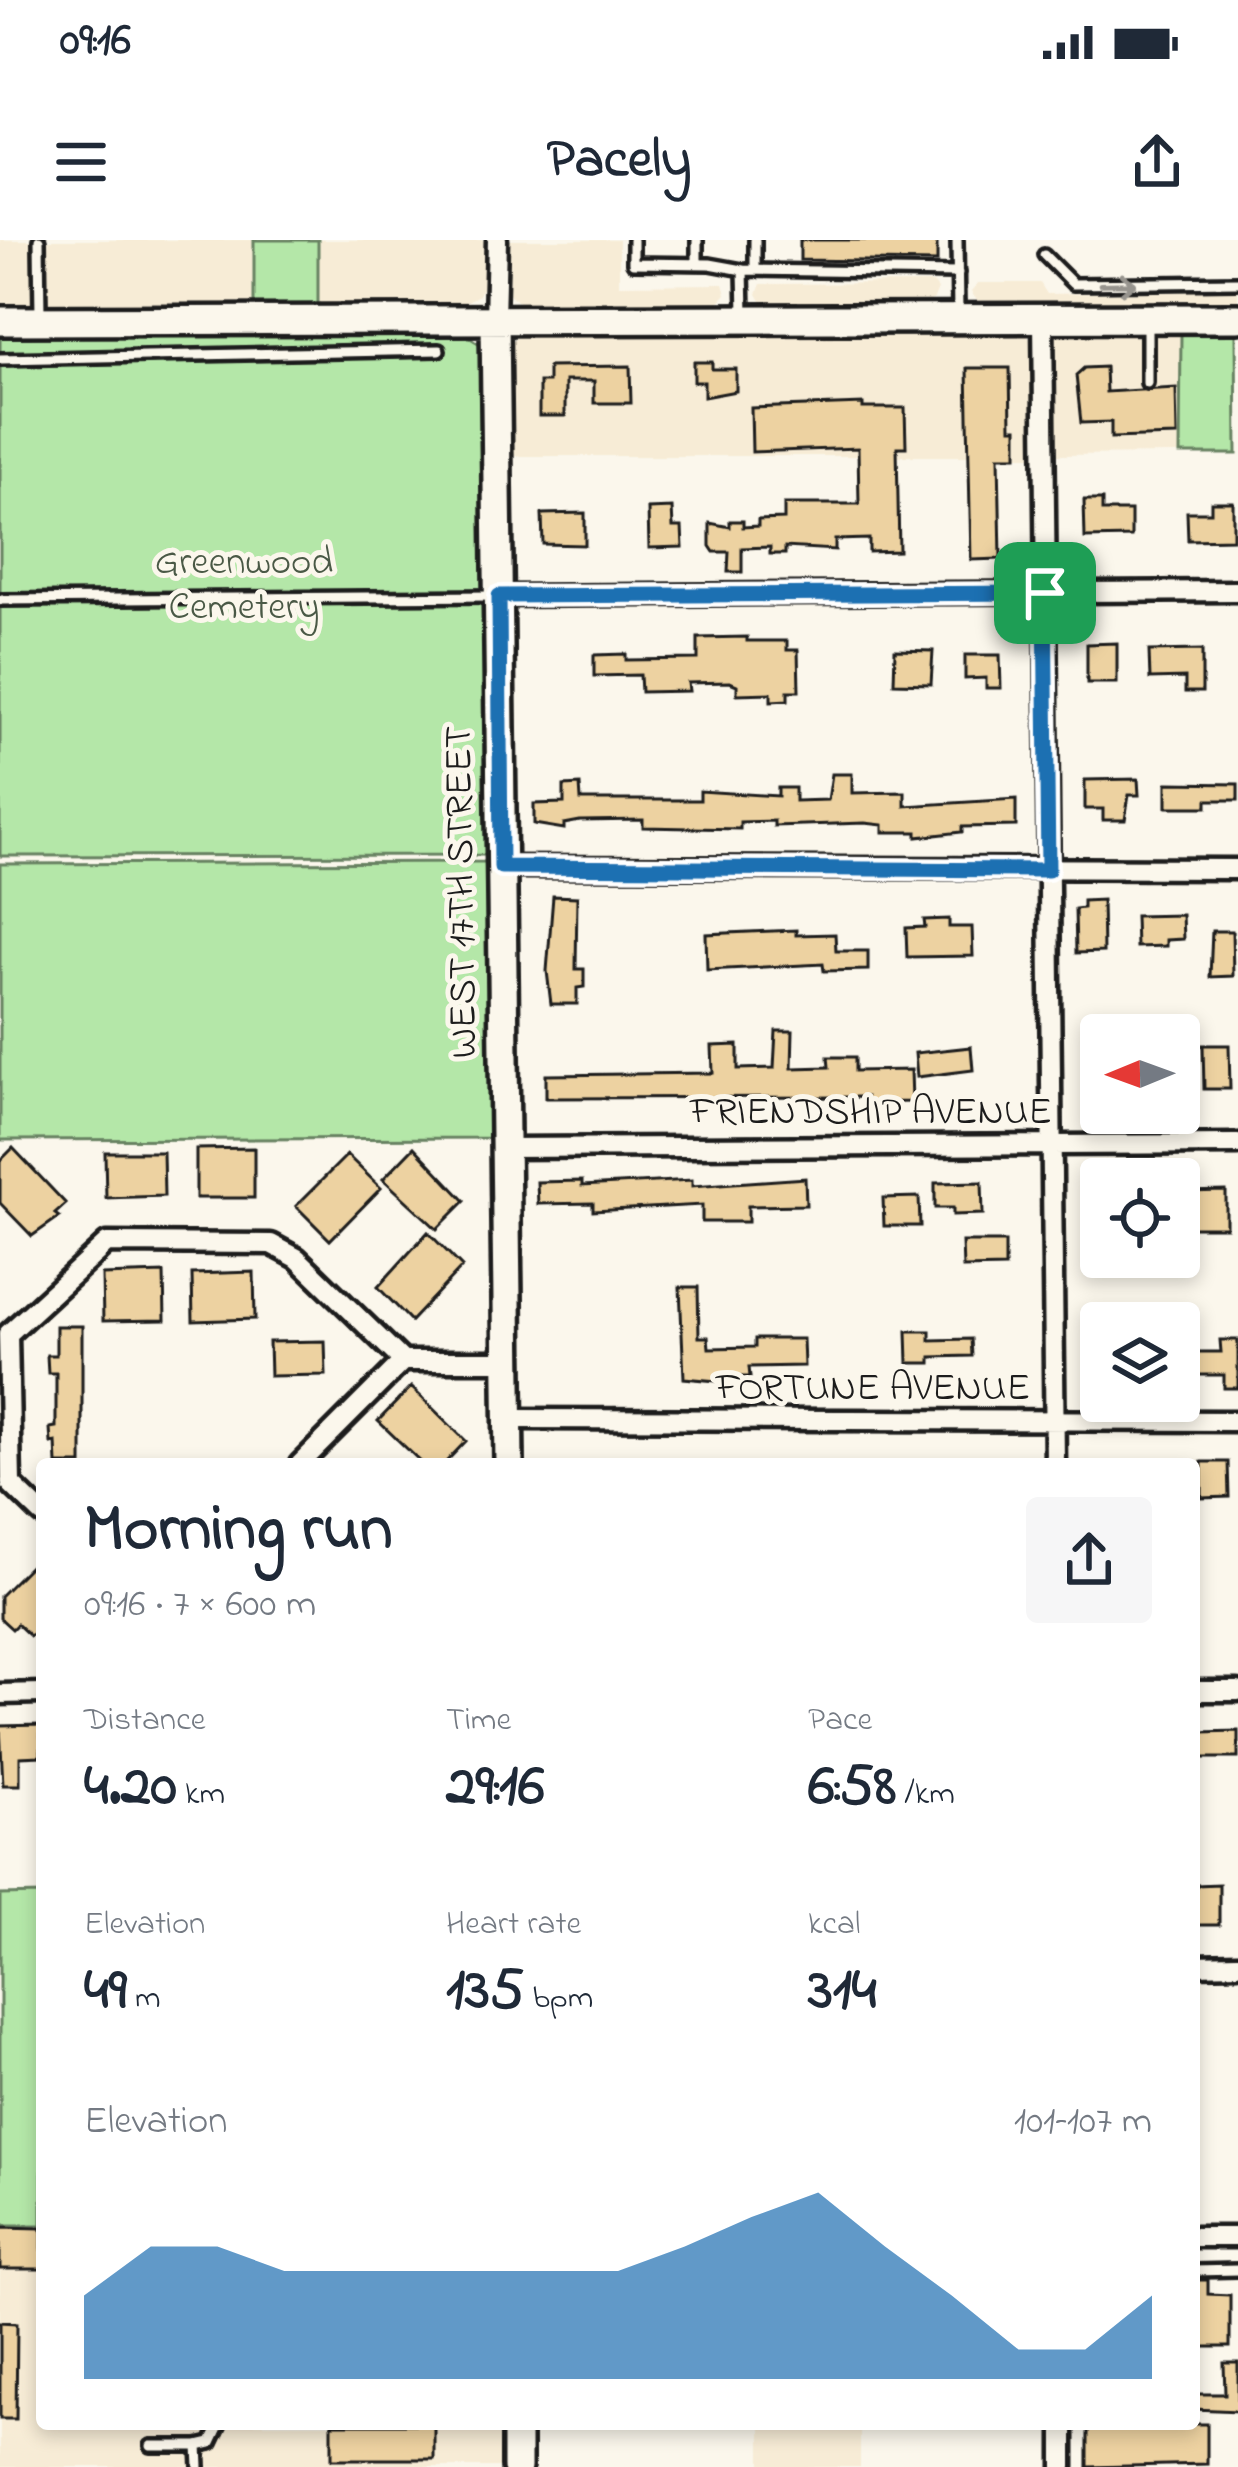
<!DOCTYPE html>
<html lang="en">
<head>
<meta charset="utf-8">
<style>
  body { margin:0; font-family:"Indie Flower",sans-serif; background:#f6f6f7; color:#1f2937; height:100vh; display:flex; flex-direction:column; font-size:45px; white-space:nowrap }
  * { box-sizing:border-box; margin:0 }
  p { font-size:39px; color:#747a83 }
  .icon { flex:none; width:66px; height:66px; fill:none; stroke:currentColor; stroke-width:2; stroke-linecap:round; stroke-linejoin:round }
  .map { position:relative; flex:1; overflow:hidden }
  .panel { position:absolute; left:36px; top:1218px; width:1164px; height:972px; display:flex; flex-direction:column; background:#fff; border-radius:12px; box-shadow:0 6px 18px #0003 }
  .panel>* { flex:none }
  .needle { width:78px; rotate:269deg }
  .buttons { position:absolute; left:1080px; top:774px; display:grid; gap:24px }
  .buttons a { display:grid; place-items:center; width:120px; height:120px; border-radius:12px; background:#fff; box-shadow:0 6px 18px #0003; font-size:60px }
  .pin { position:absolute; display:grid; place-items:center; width:102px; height:102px; color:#fff; margin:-51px; border-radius:24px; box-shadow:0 6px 18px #0006 }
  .round { display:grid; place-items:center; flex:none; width:126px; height:126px; border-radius:12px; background:#f6f6f7 }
  .headline { display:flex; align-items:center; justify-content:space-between; height:204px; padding:0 48px }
  h1 { font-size:66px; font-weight:700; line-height:90px }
  .figures { display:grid; grid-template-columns:repeat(3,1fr); gap:18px; height:204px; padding:12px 48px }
  .figures div { display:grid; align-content:center }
  .figures b { font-size:60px; font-weight:700 }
  .figures small { font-size:33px; font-weight:400 }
  .figures p { font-size:33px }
  .chart { height:336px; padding:24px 48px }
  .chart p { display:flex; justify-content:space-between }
  .chart svg { width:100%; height:216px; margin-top:12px; fill:#1f6fb2; opacity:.7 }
  .status { display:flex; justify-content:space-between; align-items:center; height:84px; padding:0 60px; background:#fff; direction:ltr }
  .status svg { height:33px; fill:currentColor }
  header { display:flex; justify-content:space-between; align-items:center; height:156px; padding:0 48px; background:#fff; font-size:54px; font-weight:700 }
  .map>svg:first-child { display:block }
</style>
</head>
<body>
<div class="status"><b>09:16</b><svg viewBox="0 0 49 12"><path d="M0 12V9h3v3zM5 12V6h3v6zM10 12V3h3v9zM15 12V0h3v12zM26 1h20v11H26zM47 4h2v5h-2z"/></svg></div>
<header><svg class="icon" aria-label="menu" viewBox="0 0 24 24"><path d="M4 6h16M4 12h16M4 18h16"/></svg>Pacely<svg class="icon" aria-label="share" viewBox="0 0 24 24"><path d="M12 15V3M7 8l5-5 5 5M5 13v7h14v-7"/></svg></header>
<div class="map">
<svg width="1238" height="2227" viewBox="0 0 1238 2227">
  <rect width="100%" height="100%" fill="#fbf7ec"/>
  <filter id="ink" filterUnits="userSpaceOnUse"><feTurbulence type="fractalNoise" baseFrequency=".00833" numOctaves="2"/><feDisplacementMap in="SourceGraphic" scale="24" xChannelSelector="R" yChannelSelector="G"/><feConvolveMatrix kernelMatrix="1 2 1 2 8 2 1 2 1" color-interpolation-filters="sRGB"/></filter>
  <g filter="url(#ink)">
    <path fill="#f7ecd6" d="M0 0H254V68H0Z
      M318 0H488V34L479 55 454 68 318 67Z
      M506 0H619V45L723 44 726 54 712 69H527L508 53Z
      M933 43 938 49 934 59 915 69 764 66 757 54 761 44Z
      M979 43H1040L1047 54 1238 50V61L982 68 971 52Z
      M1065 91 1181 93 1179 214 1054 215V98Z
      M522 92H1025L1034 105 1033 216H507L506 107Z
      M0 1985H42V2184H506L507 2227H0Z
      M761 2184H860V2227H761Z"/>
    <path fill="#b4e7a8" stroke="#688262" stroke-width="3" d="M254 0H318V67L254 68Z
      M1181 93 1236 94 1237 214H1180Z
      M0 96H467L480 104 485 114 493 615 0 616Z
      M490 617 495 898 0 900V624L484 622Z
      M42 1654V1985H0V1655Z"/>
    <path fill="#edd2a1" stroke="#1c1c1c" stroke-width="3" d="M800 0H937V22L800 20Z
      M694 122H712V129H736V151L704 157V142H694Z
      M630 126 631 163H594V141H565V176H539V142H548V127Z
      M1105 127 1106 152 1176 148 1177 196 1111 198V182L1081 183 1076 135 1084 128Z
      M967 128H1010L1011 188H1017V216H999L1001 319 971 320Z
      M863 164V168H905L906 207H897L899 311 869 312V299L835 300V310L785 307V314H770V307L742 308V332H728L729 312H714L710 306V283L730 287V281H743V287L758 286V280L784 279V264H859L858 208 752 212 751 168Z
      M1084 260H1102V271H1131V297L1085 298Z
      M1211 262H1233V299L1188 300 1187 272H1211Z
      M672 268 673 287H682L683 307 649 308 648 269Z
      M585 273V305L543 304 542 274Z
      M747 397V401H787V410H798L799 451H788V460L771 461V453L737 454V445L730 442 688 443 689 451 641 452 640 435 594 436V415L626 414V420L698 419V398Z
      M1117 403V443H1087V404Z
      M895 410 933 411 931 444 894 443Z
      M1202 410V452H1185V438L1150 439 1149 411Z
      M965 415H1000L1001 448H986V438L965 439Z
      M832 534H852V553L905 552V566L1016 559V586L962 587V592L917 597V592H883V585L865 583 774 586V581L740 582V589L643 587V580L580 581 564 584V589L534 584V564L564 563V546L580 545 581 560H700V551L778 556V548H795V561L828 560Z
      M1138 539 1139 555H1129L1125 580H1103V569H1085V540Z
      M1167 543 1238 544V560H1207V567H1167Z
      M553 656 577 657 576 729H584V747L577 748V764H551L547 731Z
      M1102 660 1103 712 1076 713 1075 669 1083 668V661Z
      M1182 675 1183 699 1166 700V706L1136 707 1135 676Z
      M949 679V687H972L973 716 907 717 906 688 925 687 924 680Z
      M796 690V695L835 694 836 711H868V730L824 731 823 724 707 730 706 694Z
      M1212 691H1232L1233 736 1210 737Z
      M776 791H793L792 828 829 827 828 817H855V831L911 830 912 862 866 863V857L546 858V835L713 833 712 806 738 805V829L774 828Z
      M1203 805H1229L1230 849H1204Z
      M971 807 973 830 917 837 915 813Z
      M414 907 465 961 437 989 383 939Z
      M13 908 66 964 55 974 59 977 32 996 0 963V921Z
      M254 908V958H196V909Z
      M105 912H163L164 956 106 958Z
      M347 915 381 948 330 1000 296 966Z
      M805 938 806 965 748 966V982H702V965L593 971V963L538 964 537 942 582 941V946L692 940V946Z
      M982 942 983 974 953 975V968H935V943Z
      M1226 951V987H1186L1185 952Z
      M919 957 920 986H884L883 958Z
      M428 992 462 1027 411 1081 378 1047Z
      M962 1002H1005V1027L963 1028Z
      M254 1032 255 1079 193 1081 192 1034Z
      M164 1033 165 1080 103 1081 102 1035Z
      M680 1047H698L699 1097H708L709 1108 755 1107V1099H803L804 1126 749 1127 750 1137H729V1142L684 1138Z
      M56 1086H82V1224H57L56 1202 51 1203 50 1188 56 1187V1133H48L47 1115H56Z
      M907 1091H930V1100L971 1099 972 1116 931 1117V1123H908Z
      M1220 1100H1238V1148H1224V1135H1196V1127H1179V1112H1221Z
      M325 1101 326 1135 270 1136 269 1102Z
      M411 1147 466 1201 444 1224H423L378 1181Z
      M1202 1222H1228L1229 1257 1202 1258Z
      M33 1323 42 1332V1384L30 1396 17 1384 12 1389 0 1378V1356Z
      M40 1485 41 1516 20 1517V1545H3L0 1486Z
      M1238 1491V1518H1202L1201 1492Z
      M1219 1644V1685H1195L1196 1645Z
      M0 1987 42 1988V2029H0Z
      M1194 2040H1208V2054L1230 2055V2107H1194Z
      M0 2082 17 2083 16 2179H0Z
      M1224 2123H1238V2171L1194 2169V2154H1225Z
      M332 2184H434V2219H332Z
      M1088 2184H1207V2224L1088 2227Z"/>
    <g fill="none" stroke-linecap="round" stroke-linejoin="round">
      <defs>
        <path id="lane" d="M39 0 40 75
          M633 0V23L710 24 743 30 744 74
          M697 0V23
          M957 0 958 73
          M1044 15 1073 44 1238 42
          M743 30 958 33
          M755 30V0
          M0 119 439 110
          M1147 143V83
          M0 360 493 356
          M1194 2031 1238 2030
          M151 2206H198L199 2227
          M198 2206 211 2203 220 2184"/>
        <path id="street" d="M1043 78 1055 1224
          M495 80 497 0
          M499 356 1238 351
          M501 627 1238 629
          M504 908 1238 904
          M508 1179 1238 1181
          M300 1224 403 1121
          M42 1274 11 1244 8 1094 107 1003 271 1004 297 1018 403 1121H507
          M1194 1451H1238
          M0 1454 42 1453
          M1194 1725 1238 1724
          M1194 1997H1238
          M1063 2184V2227"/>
        <path id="secondary" d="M495 80 509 1224
          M0 81 1238 78
          M517 2184V2227"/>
      </defs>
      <use href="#lane" stroke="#1c1c1c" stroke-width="18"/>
      <use href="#street" stroke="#1c1c1c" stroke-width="27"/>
      <use href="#secondary" stroke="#1c1c1c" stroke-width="36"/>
      <use href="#lane" stroke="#fbf7ec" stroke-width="9"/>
      <use href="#street" stroke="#fbf7ec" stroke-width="18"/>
      <use href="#secondary" stroke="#fbf7ec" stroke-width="27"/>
    </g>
    <defs><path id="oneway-shaft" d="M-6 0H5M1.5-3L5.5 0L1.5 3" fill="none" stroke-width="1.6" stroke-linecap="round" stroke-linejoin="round" transform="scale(3)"/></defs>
    <use stroke="#97948e" href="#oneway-shaft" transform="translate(1118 44) rotate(-1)"/>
  </g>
  <g fill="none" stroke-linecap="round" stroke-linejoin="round" filter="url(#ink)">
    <defs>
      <path id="route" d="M1045 353 1048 630 501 627 499 356Z"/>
    </defs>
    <use href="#route" stroke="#fff" stroke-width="24"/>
    <use href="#route" stroke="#1f6fb2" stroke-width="15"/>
  </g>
  <g text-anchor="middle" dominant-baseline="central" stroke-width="10" stroke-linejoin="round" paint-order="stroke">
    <g font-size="39" fill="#4a5946" stroke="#fbf7ec">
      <text x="244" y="323">Greenwood<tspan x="244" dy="45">Cemetery</tspan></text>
    </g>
    <g font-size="39" fill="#1c1c1c" stroke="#fbf7ec">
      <text transform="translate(463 652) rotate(-91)">WEST 17TH STREET</text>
      <text x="871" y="873">FRIENDSHIP AVENUE</text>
      <text x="873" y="1149">FORTUNE AVENUE</text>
    </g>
  </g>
</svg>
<div class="buttons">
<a><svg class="needle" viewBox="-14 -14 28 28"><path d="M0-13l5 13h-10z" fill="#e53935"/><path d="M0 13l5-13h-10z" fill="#747a83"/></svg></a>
<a><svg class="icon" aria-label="locate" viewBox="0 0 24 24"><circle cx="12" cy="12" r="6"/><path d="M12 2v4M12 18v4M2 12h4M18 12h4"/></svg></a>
<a><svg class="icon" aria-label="layers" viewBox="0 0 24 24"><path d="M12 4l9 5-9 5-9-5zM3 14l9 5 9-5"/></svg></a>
</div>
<div class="pin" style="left:1045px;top:353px;background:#1e9e55"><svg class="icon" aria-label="arrive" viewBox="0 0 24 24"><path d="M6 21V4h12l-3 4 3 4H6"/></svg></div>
<section class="panel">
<div class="headline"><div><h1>Morning run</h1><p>09:16 · 7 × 600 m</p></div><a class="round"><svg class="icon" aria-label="share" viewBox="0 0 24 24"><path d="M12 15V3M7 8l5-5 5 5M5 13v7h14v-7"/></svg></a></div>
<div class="figures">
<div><p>Distance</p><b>4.20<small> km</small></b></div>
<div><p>Time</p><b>29:16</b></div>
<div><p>Pace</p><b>6:58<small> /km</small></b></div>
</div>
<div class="figures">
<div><p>Elevation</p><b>49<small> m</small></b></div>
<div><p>Heart rate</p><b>135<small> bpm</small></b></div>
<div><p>kcal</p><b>314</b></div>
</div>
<div class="chart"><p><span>Elevation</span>101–107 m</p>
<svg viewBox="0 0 160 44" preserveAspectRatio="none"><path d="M0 44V27L10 17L20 17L30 22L40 22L50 22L60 22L70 22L80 22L90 17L100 11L110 6L120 17L130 27L140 38L150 38L160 27V44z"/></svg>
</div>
</section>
</div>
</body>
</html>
